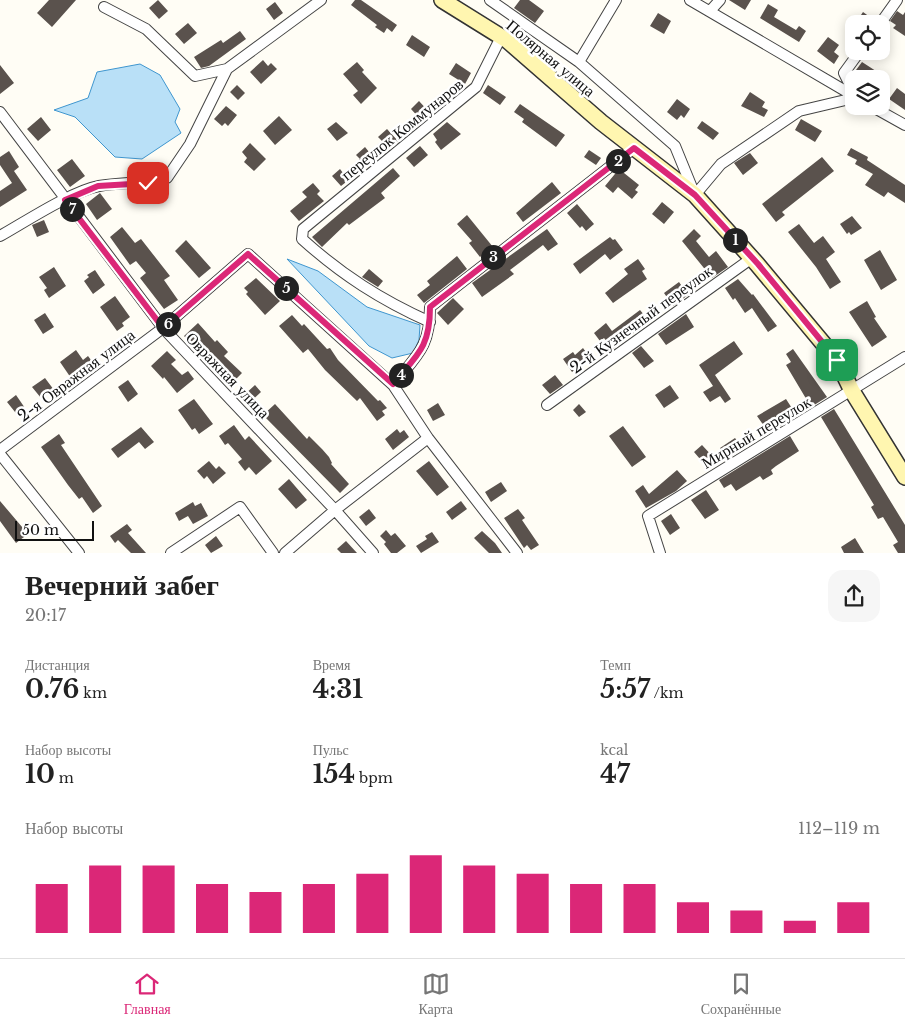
<!DOCTYPE html>
<html lang="ru">
<head>
<meta charset="utf-8">
<style>
  body { margin:0; font-family:"Libre Baskerville",serif; background:#f6f6f6; color:#222; height:100vh; display:flex; flex-direction:column; font-size:19px; white-space:nowrap }
  * { box-sizing:border-box; margin:0 }
  p { font-size:16px; color:#767676 }
  .icon { flex:none; width:28px; height:28px; fill:none; stroke:currentColor; stroke-width:2; stroke-linecap:round; stroke-linejoin:round }
  .map { position:relative; height:553px; overflow:hidden }
  .panel { display:flex; flex-direction:column; background:#fff; flex:1 }
  .panel>* { flex:none }
  .tools { position:absolute; left:845px; top:15px; display:grid; gap:10px }
  .tools a { display:grid; place-items:center; width:45px; height:45px; border-radius:10px; background:#fff; box-shadow:0 2px 12px #0003; font-size:25px }
  .scale { position:absolute; left:15px; bottom:12px; width:79px; box-sizing:border-box; padding-left:5px; border:2px solid #111; border-top:0; font-size:14px; line-height:18px; white-space:nowrap; color:#111; -webkit-text-stroke:4px #fff; paint-order:stroke }
  .pin { position:absolute; display:grid; place-items:center; width:42px; height:42px; color:#fff; margin:-21px; border-radius:10px; box-shadow:0 2px 8px #0006 }
  .km { position:absolute; width:25px; height:25px; margin:-12px; border-radius:50%; background:#222; color:#fff; font-size:14px; line-height:25px; text-align:center }
  .round { display:grid; place-items:center; flex:none; width:52px; height:52px; border-radius:15px; background:#f6f6f6 }
  .headline { display:flex; align-items:center; justify-content:space-between; height:85px; padding:0 25px }
  h1 { font-size:28px; font-weight:800; line-height:38px }
  .metrics { display:grid; grid-template-columns:repeat(3,1fr); gap:8px; height:85px; padding:5px 25px }
  .metrics div { display:grid; align-content:center }
  .metrics b { font-size:25px; font-weight:800 }
  .metrics small { font-size:14px; font-weight:400 }
  .metrics p { font-size:14px }
  .chart { height:140px; padding:10px 25px }
  .chart p { display:flex; justify-content:space-between }
  .chart svg { width:100%; height:90px; margin-top:5px; stroke:#db2777; stroke-width:6 }
  .tabs { display:flex; justify-content:space-around; align-items:center; height:70px; border-top:1px solid #e0e0e0; background:#fff; font-size:14px; color:#767676 }
  .tabs a { display:grid; justify-items:center; gap:2px }
  .tabs .selected { color:#db2777 }
  .map>svg:first-child { display:block }
</style>
</head>
<body>
<div class="map">
<svg width="905" height="553" viewBox="0 0 905 553">
  <rect width="100%" height="100%" fill="#fffdf5"/>
  <path fill="#b9e0f7" stroke="#3f96cf" d="M140 64 160 75 180 109 175 122 181 133 142 159 115 157 75 117 54 110 88 98 97 72Z
    M287 259 318 271 367 307 420 325 419 340 413 353 392 358 369 346Z"/>
  <path fill="#5a524d" d="M49 0H76L52 27 37 13Z
    M158 0 168 11 159 19 149 8Z
    M355 0H361L397 25 392 32 387 28 384 33 375 27 377 25 351 5Z
    M520 0H529L544 11 535 23 514 8Z
    M729 0H751L745 10Z
    M275 2 283 13 274 20 266 9Z
    M768 4 778 10 774 17 796 30 799 26 806 31 799 42 760 18Z
    M897 11 903 15 905 12V36L893 28 896 25 890 21Z
    M863 12 874 20 873 24H855Z
    M658 13 671 21 664 34 650 26Z
    M188 23 197 33 184 44 175 34Z
    M240 31 246 39 209 66 201 68 194 57 221 40 223 43Z
    M412 35 430 47 424 57 406 45Z
    M828 37 839 45 834 52 839 56 834 64 817 51Z
    M263 60 268 66 271 63 277 69 261 84 250 72Z
    M357 62 364 70 362 72 377 88 361 104 353 95 358 91 343 74Z
    M862 62 879 73 875 79H860L853 74Z
    M456 63 471 73 465 84 449 74Z
    M0 65 14 83 0 94Z
    M237 85 245 93 238 100 230 92Z
    M488 85 506 97 500 105 483 93Z
    M897 88 905 94V110L889 99Z
    M750 92 765 102 762 107 768 110 764 117 741 106Z
    M677 99 690 109 684 118 681 115 677 120 667 112Z
    M419 101 430 113 422 121 411 109Z
    M520 104 565 135 556 147 522 122 524 119 514 112Z
    M226 106 237 115 228 126 225 123 222 126 214 119Z
    M279 116 292 130 275 145 263 131Z
    M41 117 51 130 38 141 27 129Z
    M801 119 822 131 815 142 795 130Z
    M702 121 719 133 713 140 697 128Z
    M336 122 348 133 337 141 327 129Z
    M447 122 461 134 441 150 435 142 437 140 433 134Z
    M387 129 398 141 341 186 332 176 340 169 343 173 360 159 356 155 365 147 369 152 382 141 378 137Z
    M250 143 266 159 254 171 244 162 247 158 242 152Z
    M420 146 428 155 414 167 406 158Z
    M851 148 868 157 867 160 905 185V203L888 192 884 197 865 185 873 174 855 164 857 160 847 155Z
    M589 150 601 158 596 165 584 157Z
    M9 151 19 167 14 171 27 190 0 207V191L12 183 0 165V157Z
    M750 153 758 163 743 175 734 163Z
    M822 157 834 171 782 212 785 215 776 222 762 204Z
    M72 159 85 176 70 187 57 170Z
    M393 168 400 176 381 193 385 198 349 225 347 223 322 247 312 237Z
    M619 169 639 185 635 190 638 192 632 199 618 187 613 193 605 186Z
    M552 182 561 193 523 222 516 213Z
    M313 183 320 191 317 194 324 201 299 221 290 211 307 197 302 192Z
    M100 193 112 209 97 220 86 204Z
    M662 202 674 212 664 224 652 214Z
    M577 204 594 224 586 231 582 226 580 228 567 213Z
    M467 215 493 247 480 257 469 243 472 241 457 224Z
    M852 216 862 228 851 235 849 232 847 234 840 224Z
    M44 220 49 232 37 237 32 225Z
    M799 224 814 243 823 236 835 252 826 259 841 282 830 289 816 267 788 232Z
    M122 227 135 243 141 239 170 276 164 280 178 300 164 309 140 278 146 273 136 261 130 265 110 237Z
    M547 229 558 244 548 251 543 245 510 270 514 274 482 297 472 283Z
    M694 229 701 236 696 241 709 257 716 251 728 267 712 278 682 241Z
    M610 237 613 240 615 239 623 250 610 260 605 254 580 274 573 264Z
    M186 240 211 268 199 278 175 251Z
    M880 250 897 280 881 290 864 260Z
    M457 256 467 269 424 303 417 295 430 285 427 281Z
    M638 259 645 269 642 271 647 279 613 303 605 293 628 274 624 269Z
    M54 267 66 286 49 298 44 290 47 288 39 277Z
    M369 269 383 281 378 287 362 277Z
    M95 270 105 285 93 294 84 281 89 277 87 275Z
    M256 278 280 301 265 315 246 294 248 292 244 288Z
    M738 279 752 295 753 294 777 326 768 332 752 308 745 313 735 298 733 300 725 288Z
    M679 282 688 295 673 306 664 293Z
    M115 296 130 317 122 323 124 326 117 331 100 307Z
    M453 298 464 309 448 325 437 313Z
    M867 301 876 317 874 318 887 337 872 347 849 312Z
    M640 310 649 321 613 349 604 338 600 341 594 333 606 323 612 331Z
    M45 313 54 327 43 334 34 320Z
    M686 314 694 327 666 345 658 334Z
    M292 315 302 326 304 324 327 349 330 348 338 360 378 401 380 400 387 408 382 411 385 415 377 421 360 398 357 401 325 370 308 349 303 353 279 326Z
    M198 323 215 342 217 340 228 352 224 356 242 373 231 384 184 336Z
    M734 341 743 354 715 375 731 399 725 403 720 396 710 402 703 392 713 386 699 365Z
    M641 346 654 361 644 368 632 353Z
    M583 348 590 358 572 372 563 359 573 352 575 355Z
    M793 349 827 397 811 407 786 365 791 362 786 354Z
    M76 350 83 360 88 356 94 364 71 378 60 362Z
    M167 351 176 360 171 364 182 375 188 371 194 379 177 393 164 377 163 379 151 366Z
    M555 375 563 385 550 394 542 385Z
    M45 378 54 390 41 398 32 387Z
    M128 380 138 394 128 402 118 387Z
    M255 385 261 392 249 403 243 396Z
    M670 385 679 398 664 408 655 395Z
    M16 395 27 411 19 417 7 402Z
    M194 399 213 424 199 434 195 428 192 430 178 410Z
    M786 399 797 416 769 433 757 416Z
    M438 403 445 415 433 421 427 410Z
    M275 404 307 439 309 436 322 449 329 457 332 463 331 464 349 484 340 493 263 415Z
    M579 404 586 412 579 417 573 410Z
    M834 409 905 525V553H898L893 545 898 542 883 517 878 519 871 507 874 505 821 417Z
    M234 425 245 440 249 436 272 461 256 475 249 467 245 471 238 462 242 459 228 443 225 445 219 436Z
    M623 426 646 457 632 467 609 436Z
    M141 427 154 442 145 449 139 442 118 458 111 449Z
    M397 429 400 433 404 430 409 437 393 450 385 439Z
    M59 434 65 443 61 445 102 506 93 513 82 497 79 499 68 485 41 447Z
    M790 436 799 451 776 466 771 470 773 474 763 480 760 476 736 491 731 484 724 488 719 480Z
    M735 438 743 449 727 459 720 448Z
    M702 445 714 458 706 466 694 452Z
    M209 461 216 469 219 466 226 473 213 484 207 476 204 479 197 471Z
    M429 461 449 487 437 496 416 471Z
    M677 470 687 481 676 491 646 508 635 491 643 485 649 494Z
    M289 479 307 500 296 509 278 489Z
    M501 482 507 491 491 502 485 492Z
    M706 490 719 510 705 519 691 500Z
    M0 501 28 534 16 543 0 521Z
    M461 501 467 509 452 520 446 512Z
    M193 502 195 506 201 503 208 516 193 524 188 516 179 521 175 513Z
    M369 509 376 518 366 526 359 517Z
    M518 509 525 518 522 520 539 545 531 550 527 545 524 548 504 518Z
    M671 514 680 528 670 535 661 521Z
    M127 524 132 530 128 533 146 553H131L118 540 115 543 110 536Z
    M386 530 391 536 395 533 406 546 397 553H391L384 544 386 542 380 536Z
    M482 531 495 543 502 553H489L474 538Z
    M432 532 439 542 421 553 416 546 427 539 425 536Z
    M216 536 223 546 211 553 205 545Z
    M855 538 864 553H844L841 547Z
    M346 541 357 553H341L337 549Z"/>
  <g fill="none" stroke-linecap="round" stroke-linejoin="round">
    <defs>
      <path id="street" d="M490 0 579 62 675 146 695 195 721 164 799 111 854 98
        M690 0 854 96
        M104 7 146 29 195 76 227 69 321 0
        M710 11 720 0
        M880 24 897 0
        M579 62 616 0
        M854 93 844 73 860 51
        M871 106 905 125
        M0 112 163 328 335 510 373 553
        M0 236C25 222 72 191 99 186 122 182 145 184 167 178L190 144 227 69
        M430 322C381 300 342 275 302 239L303 229 476 87 501 37
        M393 385C417 355 430 348 430 307L634 148
        M547 405 752 258
        M0 450 163 328 248 254 393 385 428 438 517 553
        M0 454 79 553
        M171 553 240 507 273 553
        M285 553 335 510 428 438
        M660 553 648 516 905 357"/>
      <path id="secondary" d="M442 0 508 41 601 122 695 195 757 264 837 360 852 391 905 477"/>
    </defs>
    <use href="#street" stroke="#444" stroke-width="12"/>
    <use href="#secondary" stroke="#333" stroke-width="18"/>
    <use href="#street" stroke="#fff" stroke-width="10"/>
    <use href="#secondary" stroke="#fff6b0" stroke-width="15"/>
  </g>
  <g fill="none" stroke-linecap="round" stroke-linejoin="round">
    <defs>
      <path id="route" d="M148 183 98 186 65 200 163 328 248 254 393 384C417 355 430 348 430 307L634 148 695 195 758 264 837 360"/>
    </defs>
    <use href="#route" stroke="#fff" stroke-width="10"/>
    <use href="#route" stroke="#db2777" stroke-width="6"/>
  </g>
  <g text-anchor="middle" dominant-baseline="central" stroke-width="5" stroke-linejoin="round" paint-order="stroke">
    <g font-size="16" fill="#111" stroke="#fff">
      <text transform="translate(551 58) rotate(40)">Полярная улица</text>
      <text transform="translate(402 129) rotate(-39)">переулок Коммунаров</text>
      <text transform="translate(641 319) rotate(-36)">2-й Кузнечный переулок</text>
      <text transform="translate(76 375) rotate(-37)">2-я Овражная улица</text>
      <text transform="translate(228 375) rotate(46)">Овражная улица</text>
      <text transform="translate(756 432) rotate(-31)">Мирный переулок</text>
    </g>
  </g>
</svg>
<div class="tools">
<a><svg class="icon" aria-label="locate" viewBox="0 0 24 24"><circle cx="12" cy="12" r="6"/><path d="M12 2v4M12 18v4M2 12h4M18 12h4"/></svg></a>
<a><svg class="icon" aria-label="layers" viewBox="0 0 24 24"><path d="M12 4l9 5-9 5-9-5zM3 14l9 5 9-5"/></svg></a>
</div>
<div class="scale">50 m</div>
<div class="pin" style="left:837px;top:360px;background:#1e9e55"><svg class="icon" aria-label="arrive" viewBox="0 0 24 24"><path d="M6 21V4h12l-3 4 3 4H6"/></svg></div>
<div class="pin" style="left:148px;top:183px;background:#d93025"><svg class="icon" aria-label="check" viewBox="0 0 24 24"><path d="M5 12l5 5 9-10"/></svg></div>
<b class="km" style="left:735px;top:240px">1</b>
<b class="km" style="left:618px;top:161px">2</b>
<b class="km" style="left:493px;top:257px">3</b>
<b class="km" style="left:401px;top:375px">4</b>
<b class="km" style="left:286px;top:288px">5</b>
<b class="km" style="left:168px;top:324px">6</b>
<b class="km" style="left:72px;top:209px">7</b>
</div>
<section class="panel">
<div class="headline"><div><h1>Вечерний забег</h1><p>20:17</p></div><a class="round"><svg class="icon" aria-label="share" viewBox="0 0 24 24"><path d="M12 15V3M7 8l5-5 5 5M5 13v7h14v-7"/></svg></a></div>
<div class="metrics">
<div><p>Дистанция</p><b>0.76<small> km</small></b></div>
<div><p>Время</p><b>4:31</b></div>
<div><p>Темп</p><b>5:57<small> /km</small></b></div>
</div>
<div class="metrics">
<div><p>Набор высоты</p><b>10<small> m</small></b></div>
<div><p>Пульс</p><b>154<small> bpm</small></b></div>
<div><p>kcal</p><b>47</b></div>
</div>
<div class="chart"><p><span>Набор высоты</span>112–119 m</p>
<svg viewBox="0 0 160 44" preserveAspectRatio="none"><path d="M5 44V20M15 44V11M25 44V11M35 44V20M45 44V24M55 44V20M65 44V15M75 44V6M85 44V11M95 44V15M105 44V20M115 44V20M125 44V29M135 44V33M145 44V38M155 44V29"/></svg>
</div>
</section>
<nav class="tabs">
<a class="selected"><svg class="icon" aria-label="home" viewBox="0 0 24 24"><path d="M3 11l9-7 9 7M6 9v11h12V9"/></svg>Главная</a>
<a><svg class="icon" aria-label="map" viewBox="0 0 24 24"><path d="M3 6l6-2 6 2 6-2v14l-6 2-6-2-6 2zM9 4v14M15 6v14"/></svg>Карта</a>
<a><svg class="icon" aria-label="saved" viewBox="0 0 24 24"><path d="M7 4h10v16l-5-4-5 4z"/></svg>Сохранённые</a>
</nav>
</body>
</html>
